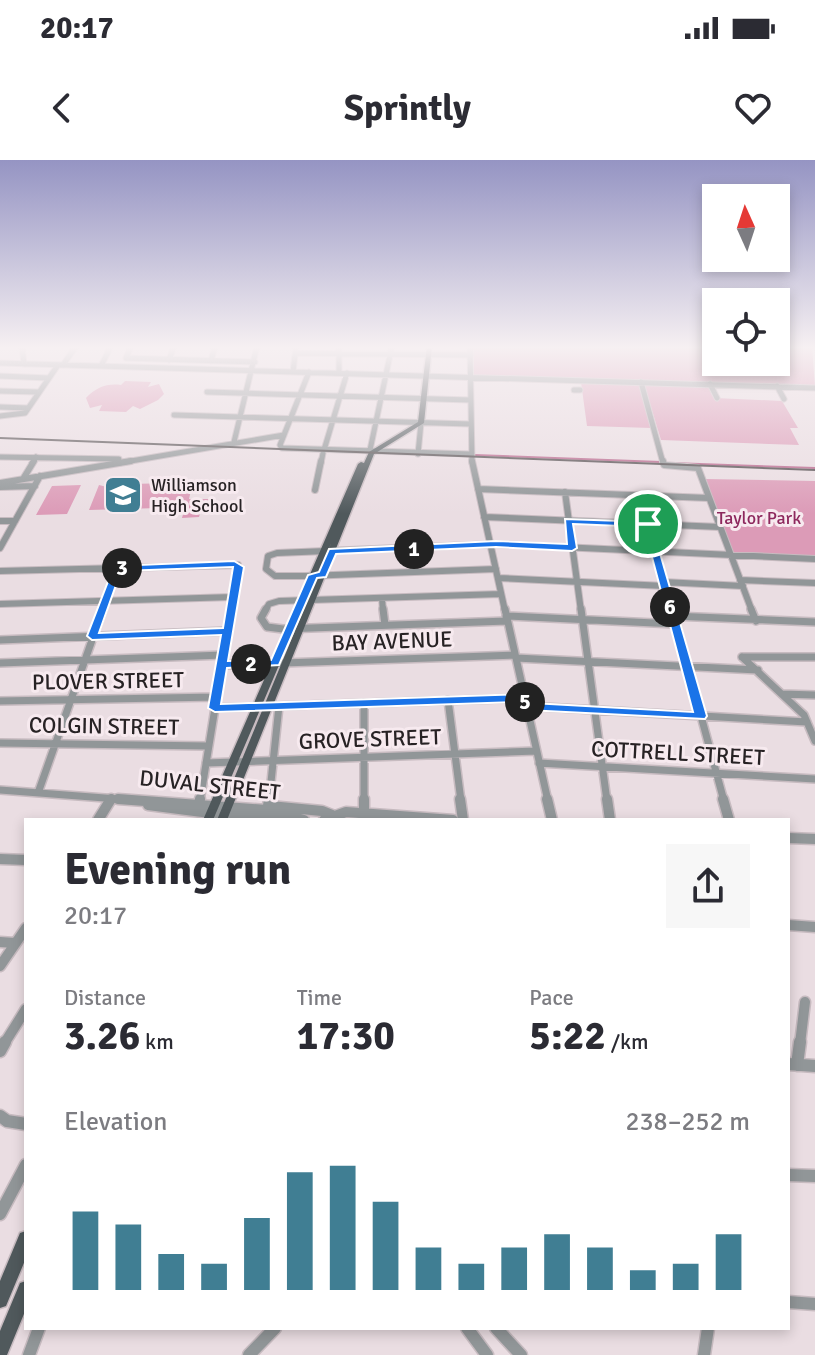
<!DOCTYPE html>
<html lang="en">
<head>
<meta charset="utf-8">
<style>
  body { margin:0; font-family:Signika,sans-serif; background:#f7f7f7; color:#2b2b33; height:100vh; display:flex; flex-direction:column; font-size:30px; white-space:nowrap }
  * { box-sizing:border-box; margin:0 }
  p { font-size:26px; color:#7c7c81 }
  .icon { flex:none; width:44px; height:44px; fill:none; stroke:currentColor; stroke-width:2; stroke-linecap:round; stroke-linejoin:round }
  .map { position:relative; flex:1; overflow:hidden }
  .sheet { position:absolute; left:24px; top:658px; width:766px; height:512px; display:flex; flex-direction:column; background:#fff; border-radius:0px; box-shadow:0 4px 12px #0003 }
  .sheet>* { flex:none }
  .needle { width:52px; rotate:357deg }
  .controls { position:absolute; left:702px; top:24px; display:grid; gap:16px }
  .controls a { display:grid; place-items:center; width:88px; height:88px; border-radius:0px; background:#fff; box-shadow:0 4px 12px #0003; font-size:40px }
  .pin { position:absolute; display:grid; place-items:center; width:68px; height:68px; color:#fff; margin:-34px; border:4px solid #fff; border-radius:50%; box-shadow:0 2px 8px #0007 }
  .km { position:absolute; width:40px; height:40px; margin:-20px; border-radius:50%; background:#222; color:#fff; font-size:22px; line-height:40px; text-align:center }
  .round { display:grid; place-items:center; flex:none; width:84px; height:84px; border-radius:0px; background:#f7f7f7 }
  .overview { display:flex; align-items:center; justify-content:space-between; height:136px; padding:0 40px }
  h1 { font-size:44px; font-weight:700; line-height:60px }
  .metrics { display:grid; grid-template-columns:repeat(3,1fr); gap:12px; height:136px; padding:8px 40px }
  .metrics div { display:grid; align-content:center }
  .metrics b { font-size:40px; font-weight:700 }
  .metrics small { font-size:22px; font-weight:400 }
  .metrics p { font-size:22px }
  .chart { height:224px; padding:16px 40px }
  .chart p { display:flex; justify-content:space-between }
  .chart svg { width:100%; height:144px; margin-top:8px; stroke:#407e93; stroke-width:6 }
  .status { display:flex; justify-content:space-between; align-items:center; height:56px; padding:0 40px; background:#fff; direction:ltr }
  .status svg { height:22px; fill:currentColor }
  header { display:flex; justify-content:space-between; align-items:center; height:104px; padding:0 40px; background:#fff; font-size:36px; font-weight:700 }
  .map>svg:first-child { display:block }
</style>
</head>
<body>
<div class="status"><b>20:17</b><svg viewBox="0 0 49 12"><path d="M0 12V9h3v3zM5 12V6h3v6zM10 12V3h3v9zM15 12V0h3v12zM26 1h20v11H26zM47 4h2v5h-2z"/></svg></div>
<header><svg class="icon" aria-label="back" viewBox="0 0 24 24"><path d="M15 5l-7 7 7 7"/></svg>Sprintly<svg class="icon" aria-label="heart" viewBox="0 0 24 24"><path d="M12 20l-8-8c-3-5 5-10 8-4 3-6 11-1 8 4z"/></svg></header>
<div class="map">
<svg width="815" height="1195" viewBox="0 0 815 1195">
  <rect width="100%" height="100%" fill="#eadde2"/>
  <path fill="#dc9bb7" d="M474 186H716V202H776V186H812L815 227 474 216Z
    M125 221 151 222 148 227 159 224 164 234 158 240 140 249 133 246 126 252 99 251 102 245 90 248 86 238C96 227 108 223 121 225Z
    M581 222 640 223 652 268 587 266Z
    M644 224 709 226 715 238 782 241 798 268H790L799 285 661 280Z
    M704 319 815 321V398L731 395Z
    M177 323 168 328 183 330 185 327 192 326 189 339H210L208 346 202 347 199 357 182 358 185 347H175L176 342 161 343 159 348 89 350 99 325 111 328 105 339H118L126 324Z
    M81 325 67 354 36 355 52 326Z"/>
  <g fill="none" stroke-linecap="round" stroke-linejoin="round">
    <path stroke="#b8658b" stroke-width="2" d="M475 295 661 302
      M671 303 815 308"/>
    <defs>
      <path id="minor-far4" d="M22 186 24 204
        M131 186 126 198 255 202
        M470 186 472 303
        M339 187V213
        M296 193 471 195
        M169 200 174 186
        M211 201 215 186
        M0 203 815 228
        M63 205 76 186
        M101 206 111 186
        M293 212 296 186
        M309 212 280 285 282 288 470 294
        M0 216 49 218
        M641 222 663 303
        M710 224 717 238
        M777 226 784 239
        M574 230H580
        M0 231 38 232
        M207 232 470 240
        M0 247 28 248
        M174 255 470 264
        M0 256 25 253 58 205
        M234 282 257 186
        M324 290 347 213
        M370 290 392 186
        M418 294 421 263
        M0 297 119 299
        M32 303 36 297
        M119 303 284 275
        M321 303 323 293"/>
      <path id="minor-far3" d="M472 301 505 451
        M663 301 664 305 698 308 752 451
        M23 319 34 301
        M0 323 131 301
        M0 327 35 326
        M478 329 709 338
        M315 330 321 301
        M565 332 581 451
        M641 336 672 451
        M484 357 720 367
        M0 361H15
        M0 388 40 316
        M496 409 306 416H275L266 409 268 396 277 393 496 384 815 399
        M0 411 238 405 230 451
        M498 418 665 426
        M740 420 815 423
        M663 422 743 426
        M382 438 383 451
        M0 444 233 437
        M102 451 117 408
        M265 451 269 444 279 441 501 434"/>
      <path id="minor-far2" d="M266 449 261 458 267 467 283 469 507 461
        M383 449 385 465
        M505 449 548 641
        M581 449 607 641
        M672 449 724 641
        M751 449 756 461
        M506 456 675 464
        M673 456 815 462
        M0 480 228 471
        M742 497 804 555 815 581
        M742 497H815
        M516 498 758 510
        M0 503 224 495
        M222 505 515 495
        M782 534 815 535
        M448 540 461 641
        M0 541 216 537
        M364 543V641
        M526 546 807 562
        M215 548 524 538
        M0 583 208 586
        M206 603 536 591
        M539 603 815 619
        M0 630 144 641
        M38 633 103 449
        M110 641 112 638
        M200 641 231 449
        M269 641 279 546"/>
      <path id="minor-far1" d="M118 639 267 650 304 660
        M364 639V653
        M460 639 463 660
        M547 639 552 660
        M607 639 610 660
        M723 639 729 660
        M199 644 200 639
        M148 645 265 660
        M268 646 269 639
        M270 646 322 651 332 655
        M98 660 111 639
        M263 660H281
        M324 660 346 652 453 660
        M788 678 815 679
        M0 699 26 700
        M788 765 815 767
        M0 782 15 783
        M0 806 26 768
        M4 884 26 849
        M800 884 805 842"/>
      <path id="minor" d="M0 891 5 882
        M788 904 815 906
        M797 905 800 882
        M0 956 7 961 26 964
        M788 1015 815 1016
        M0 1054 26 1005
        M788 1142 815 1144
        M467 1168 487 1195
        M496 1168 521 1195
        M29 1195 39 1168
        M249 1195 275 1168
        M704 1195 708 1168"/>
      <path id="major" d="M427 186H432L424 263 374 294 227 660H217L332 381 213 660H203L358 304 361 302 364 303 369 292 418 262Z
        M26 1071V1098L6 1146 0 1148V1121L20 1073Z
        M26 1121V1149L7 1195H0V1171L20 1123Z"/>
    </defs>
    <use href="#minor-far4" stroke="#c7bbc0" stroke-width="7"/>
    <use href="#minor-far3" stroke="#c7bbc0" stroke-width="8"/>
    <use href="#minor-far2" stroke="#c7bbc0" stroke-width="10"/>
    <use href="#minor-far1" stroke="#c7bbc0" stroke-width="13"/>
    <use href="#minor" stroke="#c7bbc0" stroke-width="15"/>
    <use href="#major" stroke="#c7bbc0" stroke-width="3"/>
    <use href="#minor-far4" stroke="#919698" stroke-width="5"/>
    <use href="#minor-far3" stroke="#919698" stroke-width="6"/>
    <use href="#minor-far2" stroke="#919698" stroke-width="7"/>
    <use href="#minor-far1" stroke="#919698" stroke-width="10"/>
    <use href="#minor" stroke="#919698" stroke-width="12"/>
    <use href="#major" fill="#50595c" fill-rule="evenodd"/>
    <path stroke="#534d4f" stroke-width="2" d="M0 278 815 310"/>
  </g>
  <linearGradient id="sky" x2="0" y2="1"><stop stop-color="#9594c3"/><stop offset="0.53" stop-color="#f6f0f2"/><stop offset="1" stop-color="#f6f0f2" stop-opacity="0"/></linearGradient>
  <rect width="815" height="354" fill="url(#sky)"/>
  <path fill="#1a73e8" stroke="#fff" stroke-width="2" fill-rule="evenodd" d="M565 359 651 362 707 556 705 559 526 550 522 549 519 542 215 552 208 548 221 475 92 480 87 476 114 406 234 401 244 407 228 501 271 500 308 415 319 412 329 389 496 381 567 384ZM573 364 644 367 693 552 532 543 529 535 524 534 221 544 227 508 279 505 317 418 326 417 336 394 496 387 572 391 577 388ZM233 407 223 468 99 473 121 411Z"/>
  <defs>
    <symbol id="school-square" viewBox="-11 -11 22 22"><rect x="-9" y="-9" width="18" height="18" rx="4" fill="#407e93" stroke="#f7eaef"/><path d="M0-5L7-2L0 1L-7-2ZM-4 1L0 2.5L4 1V4Q0 6-4 4Z" fill="#fff"/></symbol>
  </defs>
  <g fill-rule="evenodd">
    <use href="#school-square" x="101" y="313" width="44" height="44"/>
  </g>
  <g text-anchor="middle" dominant-baseline="central" stroke-width="6" stroke-linejoin="round" paint-order="stroke">
    <g font-size="18" fill="#272224" stroke="#f7eaef" text-anchor="start">
      <text x="151" y="325">Williamson<tspan x="151" dy="21">High School</tspan></text>
    </g>
    <g font-size="18" fill="#8d285d" stroke="#f7eaef">
      <text x="759" y="358">Taylor Park</text>
    </g>
    <g font-size="22" fill="#272224" stroke="#f7eaef">
      <text transform="translate(392 481) rotate(-2)">BAY AVENUE</text>
      <text transform="translate(108 521) rotate(-1)">PLOVER STREET</text>
      <text transform="translate(104 566) rotate(1)">COLGIN STREET</text>
      <text transform="translate(370 579) rotate(-2)">GROVE STREET</text>
      <text transform="translate(678 593) rotate(3)">COTTRELL STREET</text>
      <text transform="translate(210 625) rotate(6)">DUVAL STREET</text>
    </g>
  </g>
</svg>
<div class="controls">
<a><svg class="needle" viewBox="-14 -14 28 28"><path d="M0-13l5 13h-10z" fill="#e53935"/><path d="M0 13l5-13h-10z" fill="#7c7c81"/></svg></a>
<a><svg class="icon" aria-label="locate" viewBox="0 0 24 24"><circle cx="12" cy="12" r="6"/><path d="M12 2v4M12 18v4M2 12h4M18 12h4"/></svg></a>
</div>
<div class="pin" style="left:648px;top:364px;background:#1e9e55"><svg class="icon" aria-label="arrive" viewBox="0 0 24 24"><path d="M6 21V4h12l-3 4 3 4H6"/></svg></div>
<b class="km" style="left:414px;top:389px">1</b>
<b class="km" style="left:251px;top:504px">2</b>
<b class="km" style="left:122px;top:408px">3</b>
<b class="km" style="left:525px;top:542px">5</b>
<b class="km" style="left:670px;top:447px">6</b>
<section class="sheet">
<div class="overview"><div><h1>Evening run</h1><p>20:17</p></div><a class="round"><svg class="icon" aria-label="share" viewBox="0 0 24 24"><path d="M12 15V3M7 8l5-5 5 5M5 13v7h14v-7"/></svg></a></div>
<div class="metrics">
<div><p>Distance</p><b>3.26<small> km</small></b></div>
<div><p>Time</p><b>17:30</b></div>
<div><p>Pace</p><b>5:22<small> /km</small></b></div>
</div>
<div class="chart"><p><span>Elevation</span>238–252 m</p>
<svg viewBox="0 0 160 44" preserveAspectRatio="none"><path d="M5 44V20M15 44V24M25 44V33M35 44V36M45 44V22M55 44V8M65 44V6M75 44V17M85 44V31M95 44V36M105 44V31M115 44V27M125 44V31M135 44V38M145 44V36M155 44V27"/></svg>
</div>
</section>
</div>
</body>
</html>
